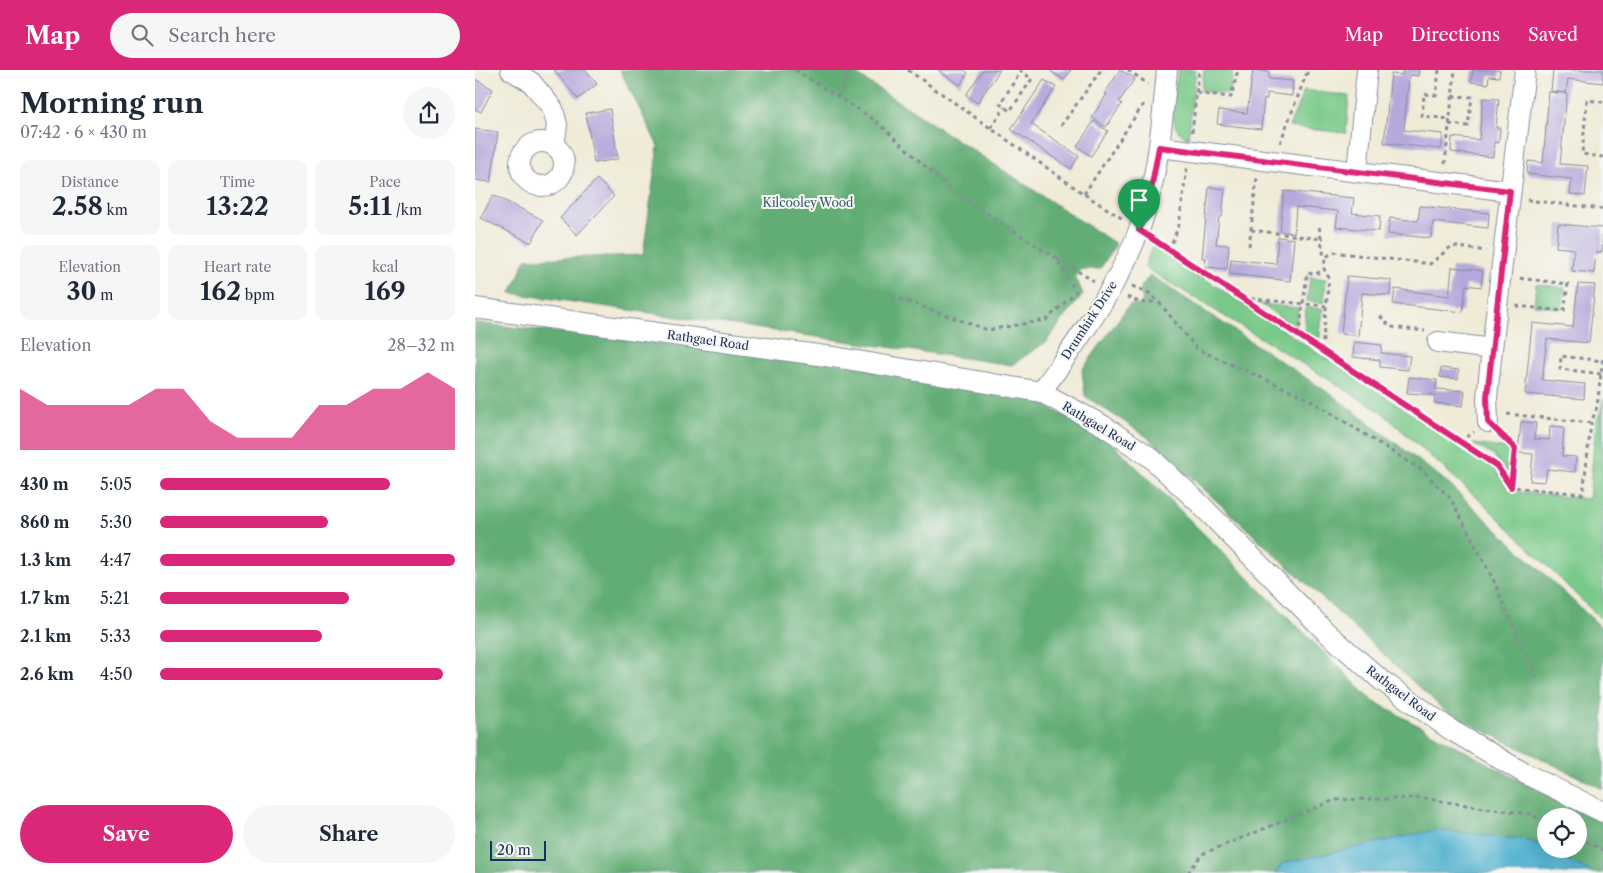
<!DOCTYPE html>
<html lang="en">
<head>
<meta charset="utf-8">
<style>
  body { margin:0; font-family:"Libre Caslon Text",serif; background:#f6f6f7; color:#1f2937; height:100vh; display:flex; flex-direction:column; font-size:19px; white-space:nowrap }
  * { box-sizing:border-box; margin:0 }
  p { font-size:16px; color:#747a83 }
  .icon { flex:none; width:28px; height:28px; fill:none; stroke:currentColor; stroke-width:2; stroke-linecap:round; stroke-linejoin:round }
  .map { position:relative; flex:1; overflow:hidden }
  .side { display:flex; flex-direction:column; background:#fff; width:475px }
  .side>* { flex:none }
  .buttons { position:absolute; left:1062px; top:738px; display:grid; gap:10px }
  .buttons a { display:grid; place-items:center; width:50px; height:50px; border-radius:50%; background:#fff; box-shadow:0 5px 20px #0002; font-size:25px }
  .scale { position:absolute; left:15px; bottom:12px; width:56px; box-sizing:border-box; padding-left:5px; border:2px solid #1b2f5e; border-top:0; font-size:14px; line-height:18px; white-space:nowrap; color:#1b2f5e; -webkit-text-stroke:4px #f6f6f2; paint-order:stroke }
  .pin { position:absolute; display:grid; place-items:center; width:42px; height:42px; color:#fff; margin:-51px -21px; border-radius:50% 50% 50% 0; rotate:-45deg; box-shadow:0 0 5px #0007 }
  .pin .icon { rotate:45deg }
  .round { display:grid; place-items:center; flex:none; width:52px; height:52px; border-radius:26px; background:#f6f6f7 }
  .overview { display:flex; align-items:center; justify-content:space-between; height:85px; padding:0 20px }
  h1 { font-size:28px; font-weight:700; line-height:38px }
  .stats { display:grid; grid-template-columns:repeat(3,1fr); gap:8px; height:85px; padding:5px 20px }
  .stats div { display:grid; align-content:center; border-radius:10px; background:#f6f6f7; text-align:center }
  .stats b { font-size:25px; font-weight:700 }
  .stats small { font-size:14px; font-weight:400 }
  .stats p { font-size:14px }
  .chart { height:140px; padding:10px 20px }
  .chart p { display:flex; justify-content:space-between }
  .chart svg { width:100%; height:90px; margin-top:5px; fill:#db2777; opacity:.7 }
  .primary-button { display:flex; gap:10px; margin-top:auto; padding:10px 20px }
  .primary-button a { flex:1; height:58px; border-radius:30px; background:#db2777; color:#fff; font-size:20px; font-weight:700; line-height:58px; text-align:center }
  .primary-button a+a { background:#f6f6f7; color:#1f2937 }
  ul { padding:0 20px; list-style:none; font-size:16px }
  li { display:grid; grid-template-columns:80px 60px 1fr; align-items:center; height:38px }
  li i { height:12px; border-radius:6px; background:#db2777 }
  header { display:flex; align-items:center; gap:30px; box-sizing:border-box; height:70px; padding:0 25px; background:#db2777; color:#fff }
  header strong { font-size:24px }
  nav { display:flex; gap:28px; margin-inline-start:auto; font-size:18px }
  .search { width:350px; height:45px; background:#f6f6f7; display:flex; align-items:center; gap:12px; box-sizing:border-box; padding:0 18px; border-radius:28px; color:#747a83; font-size:19px }
  main { display:flex; flex:1; min-height:0 }
  .map>svg:first-child { display:block }
</style>
</head>
<body>
<header>
<strong>Map</strong>
<div class="search"><svg class="icon" aria-label="search" viewBox="0 0 24 24"><circle cx="10" cy="10" r="6"/><path d="M15 15l6 6"/></svg>Search here</div>
<nav><a>Map</a><a>Directions</a><a>Saved</a></nav>
</header>
<main>
<section class="side">
<div class="overview"><div><h1>Morning run</h1><p>07:42 · 6 × 430 m</p></div><a class="round"><svg class="icon" aria-label="share" viewBox="0 0 24 24"><path d="M12 15V3M7 8l5-5 5 5M5 13v7h14v-7"/></svg></a></div>
<div class="stats">
<div><p>Distance</p><b>2.58<small> km</small></b></div>
<div><p>Time</p><b>13:22</b></div>
<div><p>Pace</p><b>5:11<small> /km</small></b></div>
</div>
<div class="stats">
<div><p>Elevation</p><b>30<small> m</small></b></div>
<div><p>Heart rate</p><b>162<small> bpm</small></b></div>
<div><p>kcal</p><b>169</b></div>
</div>
<div class="chart"><p><span>Elevation</span>28–32 m</p>
<svg viewBox="0 0 160 44" preserveAspectRatio="none"><path d="M0 44V14L10 22L20 22L30 22L40 22L50 14L60 14L70 30L80 38L90 38L100 38L110 22L120 22L130 14L140 14L150 6L160 14V44z"/></svg>
</div>
<ul>
<li><b>430 m</b>5:05<i style="width:78%"></i></li>
<li><b>860 m</b>5:30<i style="width:57%"></i></li>
<li><b>1.3 km</b>4:47<i style="width:100%"></i></li>
<li><b>1.7 km</b>5:21<i style="width:64%"></i></li>
<li><b>2.1 km</b>5:33<i style="width:55%"></i></li>
<li><b>2.6 km</b>4:50<i style="width:96%"></i></li>
</ul>
<div class="primary-button"><a>Save</a><a>Share</a></div>
</section>
<div class="map">
<svg width="1128" height="803" viewBox="0 0 1128 803">
  <rect width="100%" height="100%" fill="#f6f6f2"/>
  <filter id="ink" filterUnits="userSpaceOnUse"><feTurbulence type="fractalNoise" baseFrequency=".02" numOctaves="2"/><feDisplacementMap in="SourceGraphic" scale="10" xChannelSelector="R" yChannelSelector="G"/><feConvolveMatrix kernelMatrix="1 2 1 2 8 2 1 2 1" color-interpolation-filters="sRGB"/></filter>
  <filter id="wash" filterUnits="userSpaceOnUse"><feTurbulence type="fractalNoise" baseFrequency=".0096" numOctaves="4" result="noise"/><feDisplacementMap in="SourceGraphic" scale="20" xChannelSelector="R" yChannelSelector="G"/><feGaussianBlur stdDeviation="1.12" result="paint"/><feColorMatrix in="noise" values="0 0 0 0 0 0 0 0 0 0 0 0 0 0 0 0 0 1.4 0 .05"/><feComposite in="paint" operator="in"/></filter>
  <g filter="url(#wash)">
    <rect width="100%" height="100%" fill="#f0ebd7"/>
    <path fill="#79c989" stroke="#4a7c74" d="M703 0H721L713 69C710 66 705 64 703 61 693 47 701 16 703 0Z
      M729 0 758 2 755 24 726 21Z
      M829 20 874 26 871 63 814 57Z
      M678 175 1019 398 1034 421 1114 429 1121 353 1127 337 1128 329V551L1009 434 905 341 669 197Z
      M835 207 851 209 849 233 832 231Z
      M1061 214 1090 218 1087 239 1059 235Z
      M786 234 823 238 821 258Z
      M831 237 848 239 844 273 829 263Z
      M998 374 1037 379 1034 405 1019 386Z"/>
    <path fill="#62ad75" stroke="#3e6e6a" fill-rule="evenodd" d="M145 0H375L641 174 625 199H606L600 206 608 224 571 272 537 295 36 223 51 189 168 185 183 76Z
      M675 205 857 325 968 409 1128 559V719L971 642 671 366 610 326 607 300 654 235H665L668 229 664 220Z
      M0 253 367 294 556 327 635 371 898 631 1038 707 1128 752V803H1118L1053 770 808 793 801 803H0ZM1071 746H1104V779H1071Z"/>
    <path fill="#52b3d0" stroke="#367197" d="M960 760 1053 770 1118 803H801L808 793Z"/>
    <g id="blocks">
      <path fill="#b5a8db" d="M79 0H111L122 14 103 29Z
        M463 0H489L493 3 485 15Z
        M508 0H525L502 33 491 25Z
        M574 0H596L589 10Z
        M645 0 660 8 644 32 647 34 631 57 617 47 632 24 630 23Z
        M778 0 794 2V9L818 11 817 26 792 23V29H789L786 59 742 54 744 40 772 43Z
        M928 0H944L943 6 934 5 929 60 968 64 966 79 909 73 916 4 927 5Z
        M998 0H1025L1024 7 1014 6 1013 14 996 12Z
        M1078 0H1128V13L1093 9 1091 23 1076 21Z
        M0 9 18 19 6 42 0 39Z
        M569 10 581 17 556 54 604 86 596 99 536 59Z
        M1074 22 1092 23 1085 94 1113 96 1110 126 1095 124 1097 109 1052 104 1053 91 1068 93Z
        M1008 28 1024 29 1021 58H1025L1024 73 1019 72 1018 87 976 82 977 67 1004 70Z
        M135 39 143 89 119 93 111 43Z
        M619 51 633 61 616 86 602 76Z
        M0 59 23 62 16 112 0 110Z
        M122 109 139 126 102 165 85 148Z
        M734 117 750 119 747 147H744L741 174 754 175 752 199 730 197 731 188H727Z
        M809 121 879 128 877 143 905 146 904 161 861 157 863 141 821 137 819 163 805 161Z
        M18 125 68 150 56 173 6 148Z
        M945 136 1014 143 1013 158 958 152 956 168 913 164 915 148 943 151Z
        M1083 154 1128 158 1127 182H1121L1119 203 1097 201 1099 179 1081 177Z
        M803 167 819 169 815 211 754 204 756 189 801 194Z
        M977 197 1008 201 1006 217 991 215 988 242 918 234 920 219 974 226Z
        M872 206 916 210 915 225 887 223 883 266 866 264Z
        M1103 214 1120 215 1114 273 1072 269 1067 310 1110 314 1109 329 1050 324 1057 253 1098 257Z
        M879 272 907 275 906 283 935 286 933 300 905 297V290L878 287Z
        M966 298 984 300 983 309 965 307Z
        M934 307 962 310 961 319 990 321 988 336 959 333 960 325 932 323Z
        M1046 352 1061 353 1059 369 1074 370 1075 356 1089 357 1087 386 1101 387 1100 402 1072 399 1070 412 1055 411 1058 384 1043 383Z"/>
    </g>
  </g>
  <g filter="url(#ink)">
    <use href="#blocks" fill-opacity="0" stroke="#868d9a" stroke-width="1"/>
    <g fill="none" stroke-linecap="round" stroke-linejoin="round">
      <defs>
        <path id="minor" d="M36 0 56 12 78 39 82 55 79 76
          M45 94a22 22 0 1 1 44 0a22 22 0 1 1-44 0Z
          M685 77 1035 121
          M882 101 892 0
          M0 238 365 288 566 322 629 356 675 387 722 431 850 561 906 610 976 660 1049 703 1128 742
          M963 272 1017 279
          M566 322C602 271 642 219 664 160 683 109 687 54 692 0
          M1013 352 1012 327 1017 279 1050 0"/>
      </defs>
      <use href="#minor" stroke="#868d9a" stroke-width="22"/>
      <path stroke="#868d9a" stroke-width="3" stroke-dasharray="4 4" stroke-linecap="butt" d="M320 0 400 50 477 121 581 188 601 222 571 250 513 260 414 225
        M433 0 609 124 648 149
        M544 0 557 9 535 41 525 34 546 1
        M653 0 673 14
        M964 0 961 25 949 24 947 46 975 49
        M722 23 756 27 763 0
        M363 27 372 9 370 0
        M1128 32 1112 30 1107 84 1128 87
        M974 54 993 56 997 27 977 26
        M586 56 626 0
        M516 58 530 37
        M717 62 724 0
        M805 73 831 5 835 0
        M970 94 980 0
        M609 124 667 36 671 34
        M1052 130 1128 139
        M844 157C847 168 846 178 850 188
        M776 160 848 169
        M680 170 1022 396 1036 417 1108 424 1116 353 1122 337 1128 286
        M774 176 782 107
        M694 180 704 155 712 98
        M582 189 619 211
        M657 216 674 223 683 231 722 279 832 328 948 401 976 429 1017 507 1062 610
        M652 227 666 233 682 231
        M768 228 851 236
        M1041 236 1089 241 1093 214 1043 208
        M905 246 916 257 950 261
        M824 265 832 203 841 204 849 199
        M847 280 854 208 849 199 850 188 858 182 955 194 977 176 1011 181
        M1126 304 1085 299 1086 286 1128 291
        M1032 344 1116 353
        M1027 365 1040 378 1036 417
        M988 373V369L999 362
        M1104 768 1128 780
        M713 803 727 784 860 730 948 728 1003 737 1055 744 1071 752"/>
      <use href="#minor" stroke="#fff" stroke-width="20"/>
    </g>
  </g>
  <g fill="none" stroke-linecap="round" stroke-linejoin="round" filter="url(#ink)">
    <defs>
      <path id="route" d="M684 77 1035 121 1012 327 1013 352 1040 378 1036 417 1022 396 664 160 675 125Z"/>
    </defs>
    <use href="#route" stroke="#fff" stroke-width="10"/>
    <use href="#route" stroke="#db2777" stroke-width="6"/>
  </g>
  <g text-anchor="middle" dominant-baseline="central" stroke-width="4" stroke-linejoin="round" paint-order="stroke">
    <g font-size="12" fill="#375d6b" stroke="#f6f6f2">
      <text x="333" y="132">Kilcooley Wood</text>
    </g>
    <g font-size="12" fill="#1b2f5e" stroke="#f6f6f2">
      <text transform="translate(614 250) rotate(-57)">Drumhirk Drive</text>
      <text transform="translate(233 270) rotate(8)">Rathgael Road</text>
      <text transform="translate(624 356) rotate(31)">Rathgael Road</text>
      <text transform="translate(926 623) rotate(37)">Rathgael Road</text>
    </g>
  </g>
</svg>
<div class="buttons">
<a><svg class="icon" aria-label="locate" viewBox="0 0 24 24"><circle cx="12" cy="12" r="6"/><path d="M12 2v4M12 18v4M2 12h4M18 12h4"/></svg></a>
</div>
<div class="scale">20 m</div>
<div class="pin" style="left:664px;top:160px;background:#1e9e55"><svg class="icon" aria-label="arrive" viewBox="0 0 24 24"><path d="M6 21V4h12l-3 4 3 4H6"/></svg></div>
</div>
</main>
</body>
</html>
